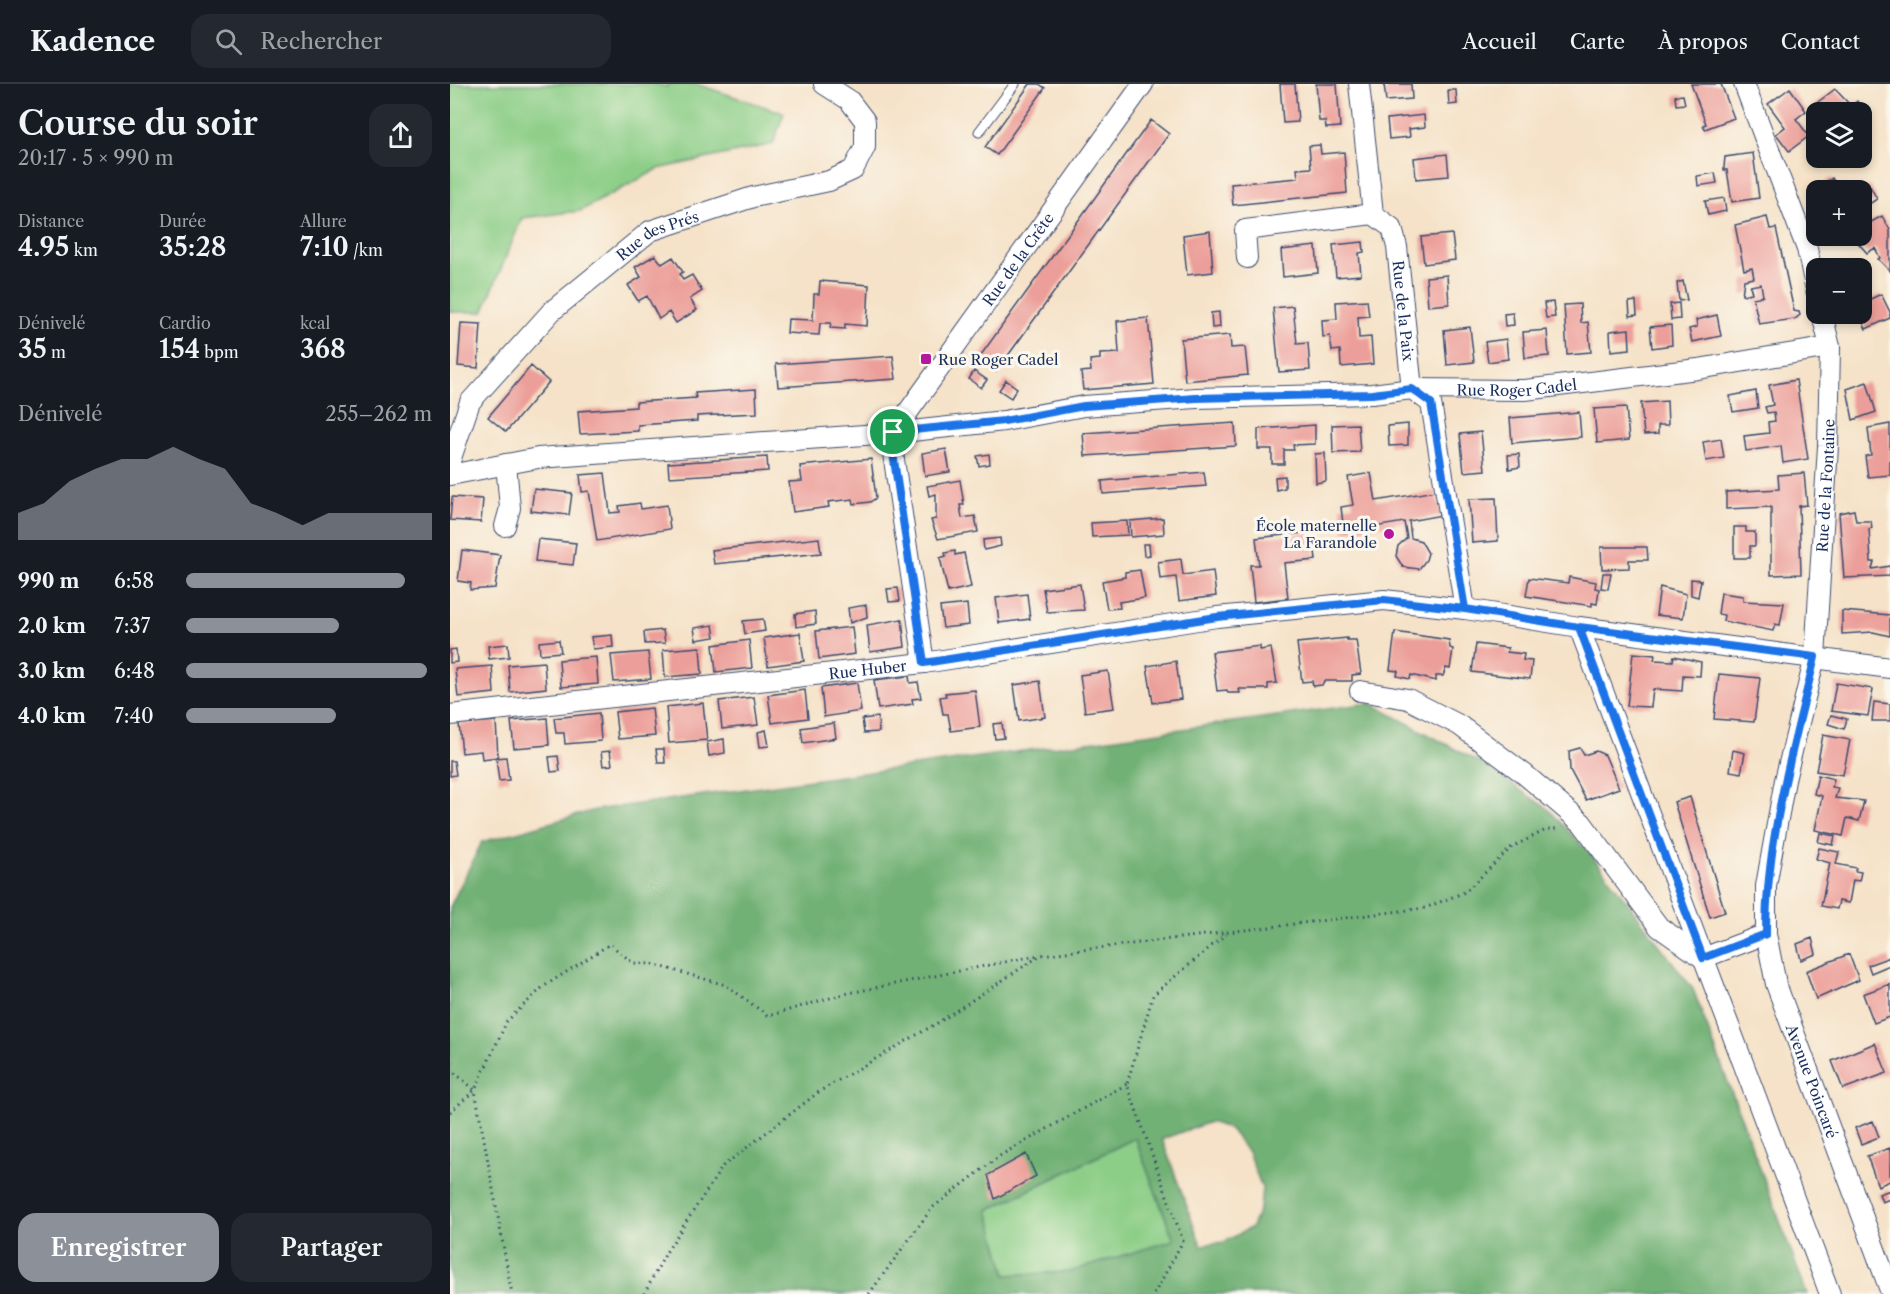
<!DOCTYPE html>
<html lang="fr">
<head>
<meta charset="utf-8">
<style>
  body { margin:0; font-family:"Libre Caslon Text",serif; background:#242831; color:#f1f3f6; height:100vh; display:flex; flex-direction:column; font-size:22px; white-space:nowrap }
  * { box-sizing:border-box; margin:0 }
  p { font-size:20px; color:#9ea1a6 }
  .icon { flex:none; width:33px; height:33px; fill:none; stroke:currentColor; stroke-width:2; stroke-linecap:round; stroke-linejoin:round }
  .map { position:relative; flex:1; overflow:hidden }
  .side { display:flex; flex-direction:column; background:#171b24; width:450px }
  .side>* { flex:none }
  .fabs { position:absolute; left:1356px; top:18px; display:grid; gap:12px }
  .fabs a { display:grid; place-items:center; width:66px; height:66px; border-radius:12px; background:#171b24; box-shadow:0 3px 9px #0003; font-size:30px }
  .pin { position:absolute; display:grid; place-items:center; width:51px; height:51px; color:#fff; margin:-26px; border:3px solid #fff; border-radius:50%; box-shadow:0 2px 6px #0007 }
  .round { display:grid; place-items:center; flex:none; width:63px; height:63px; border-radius:18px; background:#242831 }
  .headline { display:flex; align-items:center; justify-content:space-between; height:102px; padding:0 18px }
  h1 { font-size:33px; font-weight:600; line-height:45px }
  .stats { display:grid; grid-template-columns:repeat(3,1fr); gap:9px; height:102px; padding:6px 18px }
  .stats div { display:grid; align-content:center }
  .stats b { font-size:26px; font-weight:600 }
  .stats small { font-size:16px; font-weight:400 }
  .stats p { font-size:16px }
  .chart { height:168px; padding:12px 18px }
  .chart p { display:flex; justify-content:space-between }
  .chart svg { width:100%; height:108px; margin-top:6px; fill:#8c9099; opacity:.7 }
  .primary-button { display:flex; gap:12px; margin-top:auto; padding:12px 18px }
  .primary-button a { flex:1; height:69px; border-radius:18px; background:#8c9099; color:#fff; font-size:24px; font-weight:600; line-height:69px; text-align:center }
  .primary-button a+a { background:#242831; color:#f1f3f6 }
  ul { padding:0 18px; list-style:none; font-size:20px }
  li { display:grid; grid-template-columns:96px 72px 1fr; align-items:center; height:45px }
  li i { height:15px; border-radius:8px; background:#8c9099 }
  header { display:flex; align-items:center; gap:36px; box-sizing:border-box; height:84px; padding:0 30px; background:#171b24; border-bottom:2px solid #363941 }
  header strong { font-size:28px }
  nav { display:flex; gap:33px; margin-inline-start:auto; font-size:21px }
  .search { width:420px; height:54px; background:#242831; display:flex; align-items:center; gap:15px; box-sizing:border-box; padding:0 21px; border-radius:18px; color:#9ea1a6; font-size:22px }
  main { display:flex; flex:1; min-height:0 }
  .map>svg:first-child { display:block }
</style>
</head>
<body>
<header>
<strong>Kadence</strong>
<div class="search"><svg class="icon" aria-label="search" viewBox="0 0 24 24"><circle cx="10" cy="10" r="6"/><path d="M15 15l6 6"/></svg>Rechercher</div>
<nav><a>Accueil</a><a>Carte</a><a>À propos</a><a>Contact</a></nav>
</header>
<main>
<section class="side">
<div class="headline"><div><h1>Course du soir</h1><p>20:17 · 5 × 990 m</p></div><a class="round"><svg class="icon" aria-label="share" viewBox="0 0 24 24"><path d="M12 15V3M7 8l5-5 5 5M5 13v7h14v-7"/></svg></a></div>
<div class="stats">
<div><p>Distance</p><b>4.95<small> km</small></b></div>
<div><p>Durée</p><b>35:28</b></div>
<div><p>Allure</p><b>7:10<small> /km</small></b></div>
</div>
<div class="stats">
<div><p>Dénivelé</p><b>35<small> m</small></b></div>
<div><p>Cardio</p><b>154<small> bpm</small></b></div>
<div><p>kcal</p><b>368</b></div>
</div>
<div class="chart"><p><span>Dénivelé</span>255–262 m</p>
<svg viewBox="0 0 160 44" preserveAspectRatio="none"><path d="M0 44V33L10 29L20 20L30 15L40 11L50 11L60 6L70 11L80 15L90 29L100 33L110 38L120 33L130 33L140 33L150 33L160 33V44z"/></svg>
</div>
<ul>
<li><b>990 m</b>6:58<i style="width:89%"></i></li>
<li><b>2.0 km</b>7:37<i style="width:62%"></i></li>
<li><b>3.0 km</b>6:48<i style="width:98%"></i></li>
<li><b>4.0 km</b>7:40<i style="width:61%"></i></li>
</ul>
<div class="primary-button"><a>Enregistrer</a><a>Partager</a></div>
</section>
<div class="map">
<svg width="1440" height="1210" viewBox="0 0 1440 1210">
  <rect width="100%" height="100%" fill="#fbf7ec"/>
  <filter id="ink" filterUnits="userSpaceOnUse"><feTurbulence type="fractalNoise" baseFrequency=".0167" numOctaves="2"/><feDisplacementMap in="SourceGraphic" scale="12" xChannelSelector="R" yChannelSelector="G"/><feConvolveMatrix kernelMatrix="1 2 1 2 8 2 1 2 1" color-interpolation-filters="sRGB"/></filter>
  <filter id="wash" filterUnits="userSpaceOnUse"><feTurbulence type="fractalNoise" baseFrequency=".008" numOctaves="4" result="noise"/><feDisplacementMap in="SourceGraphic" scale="24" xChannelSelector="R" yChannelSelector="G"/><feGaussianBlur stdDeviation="1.35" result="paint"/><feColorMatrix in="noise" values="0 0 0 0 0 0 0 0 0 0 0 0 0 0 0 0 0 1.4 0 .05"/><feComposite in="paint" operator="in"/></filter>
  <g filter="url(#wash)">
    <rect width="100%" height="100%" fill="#f5e2c8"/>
    <path fill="#8cce87" stroke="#547e72" stroke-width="1.5" d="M0 0H207L217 3 218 0H246L334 29 323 60 208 85 130 127 72 134 33 228H0Z
      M685 1054 724 1156 619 1188 556 1191 537 1127Z"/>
    <path fill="#71b174" stroke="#467069" stroke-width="1.5" fill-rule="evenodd" d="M920 619 1029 678 1097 724 1143 773 1243 905 1357 1210H0V823L32 758 145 726ZM760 1038 780 1045 798 1068 812 1104 810 1123 802 1143 774 1158 751 1161 712 1055ZM685 1054 724 1156 619 1188 556 1191 538 1126Z"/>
    <g id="blocks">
      <path fill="#ec9f9a" d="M580 0H589L595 4 547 71 535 63Z
        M830 0H845L848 38 833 39Z
        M866 0H887L890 43 876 44 875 37H869Z
        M934 0H961L962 15 936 17Z
        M1241 0H1271L1284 34 1255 45 1253 41 1256 40Z
        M1340 4 1356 27 1346 35 1359 52 1339 67 1326 50 1335 43 1318 20Z
        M1385 5 1401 22 1407 17 1419 35 1412 40 1420 51 1412 56V28H1370L1364 21Z
        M998 6H1006L1007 20 999 21Z
        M1233 11 1235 20 1226 21 1225 12Z
        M974 31 975 43 959 45 960 53 939 55 937 35Z
        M701 36 719 50 546 288 528 275Z
        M870 61 871 70 894 68 897 109 783 121 781 100 848 94 847 85 861 84 859 62Z
        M1303 69 1309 114 1282 118 1277 86H1274V83L1275 73Z
        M997 70 999 92 966 95 964 74Z
        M1265 89 1267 99 1248 102 1247 92Z
        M1382 94 1390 106H1366V119L1360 108Z
        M1420 102 1427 115 1416 122 1412 107Z
        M1274 114 1276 127 1258 131 1255 117Z
        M1432 132 1440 146V187L1428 175 1430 174 1425 164 1417 169 1402 152H1412V143Z
        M1317 133 1320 145 1326 144 1344 227 1349 228 1350 231 1345 235 1309 240 1303 214 1313 212 1311 200 1300 202 1302 209 1292 211 1294 196 1304 194 1302 184 1294 186 1285 141Z
        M760 147 763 188 737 191 733 151Z
        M1002 150 1005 176 974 180 971 153Z
        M913 158 914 168 909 169 911 191 886 193 883 161Z
        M866 162 868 189 833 193 831 166Z
        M205 171 212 180 223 173 233 188 230 190 233 196 242 191 252 207 240 215 247 226 226 239 219 228 209 235 197 212 188 217 178 201 191 193 185 183Z
        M997 191 999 220 978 222 976 193Z
        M370 197 419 201 417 242 395 240V245L380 244 381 239H370L369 251 337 249 338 235 363 236 364 210H369Z
        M1233 197 1237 216 1229 217 1227 199Z
        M1431 210 1440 228V234L1416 245 1409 230H1412V219Z
        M917 216 919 232 908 233 909 254 921 253 923 280 891 283 890 266 882 267 880 252 873 253 872 236 887 235 886 218Z
        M1186 217 1187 231 1180 232 1179 218Z
        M1103 218 1105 233 1096 234 1094 219Z
        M1229 219 1230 235 1221 236 1220 220Z
        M1130 220 1131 239 1138 238 1141 268 1117 270 1114 221Z
        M843 222 847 260 858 259 860 286 829 288 823 224Z
        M769 228 770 243 762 244 761 229Z
        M1063 229 1064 241 1055 242 1054 230Z
        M1267 231 1271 252 1242 258 1239 245 1247 243 1246 236Z
        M698 234 704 300 633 306 631 288 641 287 640 276 650 275V270L669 269 667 237Z
        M11 239 31 240 28 284 8 282Z
        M1221 241 1222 261 1202 264 1200 243Z
        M1020 243 1024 278 997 281 994 246Z
        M1179 245 1180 265 1161 267 1160 247Z
        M1097 246 1099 272 1075 274 1073 248Z
        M780 251 781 264 795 263 798 291 735 297 731 255Z
        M1056 255 1058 275 1038 278 1035 258Z
        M443 272 446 295 328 303 326 280Z
        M81 282 99 298 56 348 38 333Z
        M524 287 537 296 531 304 519 295Z
        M556 296 567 304 561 314 549 306Z
        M1346 296 1358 375 1333 379 1331 362 1296 367 1294 352 1319 349 1318 338 1325 337 1324 328 1317 329 1315 323 1323 321 1319 301Z
        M1417 298 1426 328 1403 336 1397 305Z
        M306 305 307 329 247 332V337L188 341V347L130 350 128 327 186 323V318L246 314 245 309Z
        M1306 307 1308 324 1283 328 1280 312Z
        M1217 317 1218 341H1208V350L1194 351 1191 319Z
        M1176 323 1179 356 1147 359 1144 325Z
        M1129 328 1131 353 1062 359 1060 334Z
        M785 339 786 362 635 372 633 349Z
        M908 340 910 368 883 369 882 341Z
        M958 340V361L939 362 938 342Z
        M1440 340V391L1418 393 1415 372 1421 371 1418 344Z
        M865 341V360L843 361 844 366H834V380H822V365H808V345Z
        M1031 348 1035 386 1014 388 1010 350Z
        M1271 355 1274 374 1256 377 1253 358Z
        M496 365 500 388 475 392 472 369Z
        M875 369 876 397 866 399 865 370Z
        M539 370 540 380 529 382 527 372Z
        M1069 370 1070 383 1059 385 1058 371Z
        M317 373 318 387 219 393 218 379Z
        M421 375 426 414 420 418 404 420 403 415 378 418 379 423 343 428 339 398 352 397 350 382Z
        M754 388 756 402 653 410 652 397Z
        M155 389 160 429 170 428 169 422 190 419 191 425 217 421 220 445 147 457 139 407 132 408 130 391Z
        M921 389 926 417 985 407 992 431 959 437 961 454 971 457 978 469 976 476 969 485 953 483 946 472 948 462 957 454 954 438 894 448 891 423 903 421 898 393Z
        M1354 389 1357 421 1349 422 1351 490 1321 491V423L1276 425V408L1329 405 1328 391Z
        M835 392V404L826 406 825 393Z
        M510 396 514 421H510L512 434 525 432 528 448 488 455 481 436 486 435V410L479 412 477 402Z
        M84 405 122 409 119 431 81 427Z
        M2 413 33 415 31 438 0 436Z
        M1046 414 1048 457 1022 459 1019 415Z
        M1404 426 1406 437H1421L1422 444 1419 445 1421 478H1424L1422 485 1440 482V492L1394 494 1389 429Z
        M713 434 714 450 681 453 680 437Z
        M677 437 678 451 642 453 641 439Z
        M1284 443H1296V448H1305V462H1300V474H1284Z
        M863 448 866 476 834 479 838 514 804 518 800 481H809L806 454Z
        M369 454 371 469 264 480 262 466Z
        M550 454 551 462 534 466 533 456Z
        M88 455 126 459 123 481 85 477Z
        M693 460H699L700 471 694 472Z
        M1151 463H1197L1198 476H1179V484L1152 485Z
        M12 466 50 471 45 504 20 506 21 499 8 497Z
        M505 467V471L514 469 521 503 498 508 490 474 496 472 495 469Z
        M731 475 733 491 763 487 766 512 729 517 726 493 710 495 708 478Z
        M690 486 695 514 669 518 670 524 657 525 652 497 675 493V488Z
        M1153 489H1161L1158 505 1151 504Z
        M1119 493 1146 498 1145 504 1149 505 1147 520 1142 519V522L1076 512 1079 494 1118 499Z
        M1241 495 1251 496 1248 513 1241 511Z
        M630 500 634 526 597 528 593 505Z
        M1210 503 1236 510 1233 534 1206 531Z
        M448 504 450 517 439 518 437 505Z
        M1271 509 1293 512V517L1334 519 1330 541 1325 540 1323 547 1273 537 1274 531 1268 530Z
        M577 510 580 535 549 539 546 514Z
        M517 520 519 541 493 544 490 523Z
        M416 521 417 533 400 539 398 524Z
        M365 527 366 540 346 543 345 530Z
        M1392 527 1440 531V552L1423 548 1392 550Z
        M313 535 315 547 295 550 293 537Z
        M452 535 455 563 420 568 417 541Z
        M263 541 265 553 246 556 244 544Z
        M402 543 405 570 369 575 366 547Z
        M213 546 215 559 195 560 194 548Z
        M945 548 999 556 1000 564 1003 565 1000 585 996 584 993 592H986V597L961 591 960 595 947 592 948 587 940 586Z
        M350 549 354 577 318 582 314 554Z
        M162 551 163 563 143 565 141 553Z
        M897 554V556H906L911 590 902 591V597H874L872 601 863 602 862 597 852 598 847 559Z
        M109 556 111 568 90 570 89 558Z
        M299 556 302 584 266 588 263 561Z
        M58 560 59 573 39 575 38 562Z
        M1026 560 1058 564 1057 568 1074 570 1073 576 1082 577 1080 595 1022 588Z
        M810 562V566L821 564 827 599 818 600V605H789L790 609H778L777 606 767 607 762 568Z
        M250 563 252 590 215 593 213 566Z
        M6 565 7 578 0 579V566Z
        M198 568 201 595 164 598 161 571Z
        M1183 569 1205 571 1204 576 1223 577 1224 572 1251 578 1250 592 1233 591 1232 607 1203 605 1201 623 1177 622Z
        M146 573 148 600 111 603 109 576Z
        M726 577 731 615 703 619 697 582Z
        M94 578 96 604 60 608 58 581Z
        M42 582 44 609 8 613 5 585Z
        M658 587 664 624 635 628 630 591Z
        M1269 590 1310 594 1304 638 1264 635Z
        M459 592 460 599 468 598 471 614 462 615 463 620 428 625 424 596Z
        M590 597 595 633 569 637 564 601Z
        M407 599 411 627 374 633 371 604Z
        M1386 599 1423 605 1418 632 1381 627Z
        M355 606 358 634 322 639 318 611Z
        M525 606 530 643 501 647 498 630H493L490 613 496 612 495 609Z
        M304 613 308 641 272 645 269 617Z
        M1424 618 1440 620V637H1422Z
        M253 619 257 656 219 659 216 623Z
        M202 624 205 652 168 655 165 628Z
        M149 629 151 657 115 660 114 649H106L104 634Z
        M1381 631 1397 635 1394 645 1378 640Z
        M428 633 429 648 414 649 412 635Z
        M97 634 99 661 64 664 61 637Z
        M46 637 48 673 32 675 31 667 12 669 9 640Z
        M384 639 386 654 353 659 351 644Z
        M552 639 554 654 545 655 543 640Z
        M316 646 319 662 310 663 308 648Z
        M1373 651 1400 656 1393 691 1366 687Z
        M274 655 275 669 259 672 257 658Z
        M1130 664 1134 671 1146 667 1155 671 1169 704 1136 716 1120 686 1119 667Z
        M206 665H214L215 679H208Z
        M1283 666 1295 669 1291 689 1280 687Z
        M160 667 162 681 153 682 151 668Z
        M108 672 110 687 101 688 99 673Z
        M56 673 59 696 49 697 46 674Z
        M0 677H4L6 691 0 692Z
        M1368 691 1384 695 1382 703 1388 704 1385 714 1414 717 1409 737 1397 734 1393 752 1365 746 1372 712 1364 710Z
        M1240 713 1275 828 1260 833 1224 718Z
        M1370 749 1385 752 1383 761 1368 758Z
        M1369 764 1389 768 1386 780 1406 784 1405 787 1411 788 1409 797 1403 796 1399 819 1389 817 1387 825 1371 822 1380 779 1366 775Z
        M1362 854 1366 870 1351 876 1347 860Z
        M1399 870 1409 896 1366 915 1356 887Z
        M1440 873V881L1421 889 1418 881Z
        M1440 900V933L1424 939 1413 910Z
        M1425 959 1437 989 1393 1005 1382 977Z
        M1423 1037 1429 1053 1411 1060 1405 1044Z
        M1440 1064V1097L1428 1102 1417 1072Z
        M576 1070 586 1092 545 1115 538 1091Z
        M1440 1106V1115L1432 1118 1429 1110Z"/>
    </g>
  </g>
  <g filter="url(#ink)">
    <use href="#blocks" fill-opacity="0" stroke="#3c4a6e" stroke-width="1.5"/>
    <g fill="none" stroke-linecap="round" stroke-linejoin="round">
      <defs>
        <path id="service" d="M529 48 565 0"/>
        <g id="minor">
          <path id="s1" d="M909 0 923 130 942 144 947 163 962 305 981 319 1015 525"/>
          <path d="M1294 0 1357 165 1366 206"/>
          <path d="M797 174 795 146 923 130"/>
          <path id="s2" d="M443 349 693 0"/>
          <path d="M443 349V369L474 579"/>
          <path id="s3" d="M0 377 20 318 102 227 200 147 303 113 379 97 403 86 415 63V37L399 16 374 0"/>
          <path id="s4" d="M0 391 88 374 443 349 554 337 634 322 746 314 922 310 962 305 1075 306 1248 285 1380 263"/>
          <path d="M55 442 60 424 56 380"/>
          <path d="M1129 543 1380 1210"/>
          <path d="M910 607 958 615 1009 641 1073 689 1132 739 1209 843 1253 874"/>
          <path id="s5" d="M0 631 474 579 767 533 934 516 1015 525 1129 543 1440 584"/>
          <path id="s6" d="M1316 850V802L1322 768 1335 696 1365 573 1378 362 1380 263 1372 230"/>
          <path id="s7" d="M1253 874 1316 850 1326 900 1440 1206"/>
        </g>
      </defs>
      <use href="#service" stroke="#3c4a6e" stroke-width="11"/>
      <use href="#minor" stroke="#3c4a6e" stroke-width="22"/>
      <path stroke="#3c4a6e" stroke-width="3" stroke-dasharray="1.5 4.5" stroke-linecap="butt" d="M0 985 25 1006 62 1210
        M0 1028 25 1006 57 937 93 903 160 860 183 879 202 880 276 901 318 932 394 910 590 871
        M194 1210 217 1167 273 1082 370 1007 489 938 591 871 975 824 1015 808 1062 763 1094 747 1110 744
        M419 1210 482 1124 551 1071 677 1000
        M704 1210 733 1157 677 1000 703 911 776 850"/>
      <use href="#service" stroke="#fff" stroke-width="9"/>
      <use href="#minor" stroke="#fff" stroke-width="20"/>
    </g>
  </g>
  <g fill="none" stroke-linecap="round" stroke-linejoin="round" filter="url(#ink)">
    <defs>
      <path id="route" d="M443 348 554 337 634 322 746 314 922 310 962 305 981 319 1015 525 1129 543 1253 874 1316 850C1316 756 1343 665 1365 573L1129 543 1015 525 934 516 767 533 474 579 443 369V348"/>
    </defs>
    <use href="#route" stroke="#fff" stroke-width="12"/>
    <use href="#route" stroke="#1a73e8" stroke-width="8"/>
  </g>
  <g fill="#b5179e" stroke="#fbf7ec" stroke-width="2">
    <rect x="470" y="269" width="12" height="12" rx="3"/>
    <circle cx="939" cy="450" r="6"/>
  </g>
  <g text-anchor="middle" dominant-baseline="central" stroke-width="6" stroke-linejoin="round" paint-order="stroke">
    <g font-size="15" fill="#1b2f5e" stroke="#fbf7ec">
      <text stroke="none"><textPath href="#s3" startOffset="316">Rue des Prés</textPath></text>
      <text stroke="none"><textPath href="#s2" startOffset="214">Rue de la Crête</textPath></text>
      <text stroke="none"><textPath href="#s1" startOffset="238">Rue de la Paix</textPath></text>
      <text stroke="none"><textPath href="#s4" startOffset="1072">Rue Roger Cadel</textPath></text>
      <text stroke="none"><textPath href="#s6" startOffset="454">Rue de la Fontaine</textPath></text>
      <text stroke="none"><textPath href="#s5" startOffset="420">Rue Huber</textPath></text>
      <text stroke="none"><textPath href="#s7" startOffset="222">Avenue Poincaré</textPath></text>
    </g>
    <g font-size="15" fill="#1b2f5e" stroke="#fbf7ec" text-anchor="start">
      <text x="488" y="275">Rue Roger Cadel</text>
      <text x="927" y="441" text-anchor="end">École maternelle<tspan x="927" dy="17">La Farandole</tspan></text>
    </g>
  </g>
</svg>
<div class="fabs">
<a><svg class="icon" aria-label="layers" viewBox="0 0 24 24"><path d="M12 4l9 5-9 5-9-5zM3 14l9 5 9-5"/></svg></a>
<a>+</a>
<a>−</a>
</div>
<div class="pin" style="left:443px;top:348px;background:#1e9e55"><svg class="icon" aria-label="arrive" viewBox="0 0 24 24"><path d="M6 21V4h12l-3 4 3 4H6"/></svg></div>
</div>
</main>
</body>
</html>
